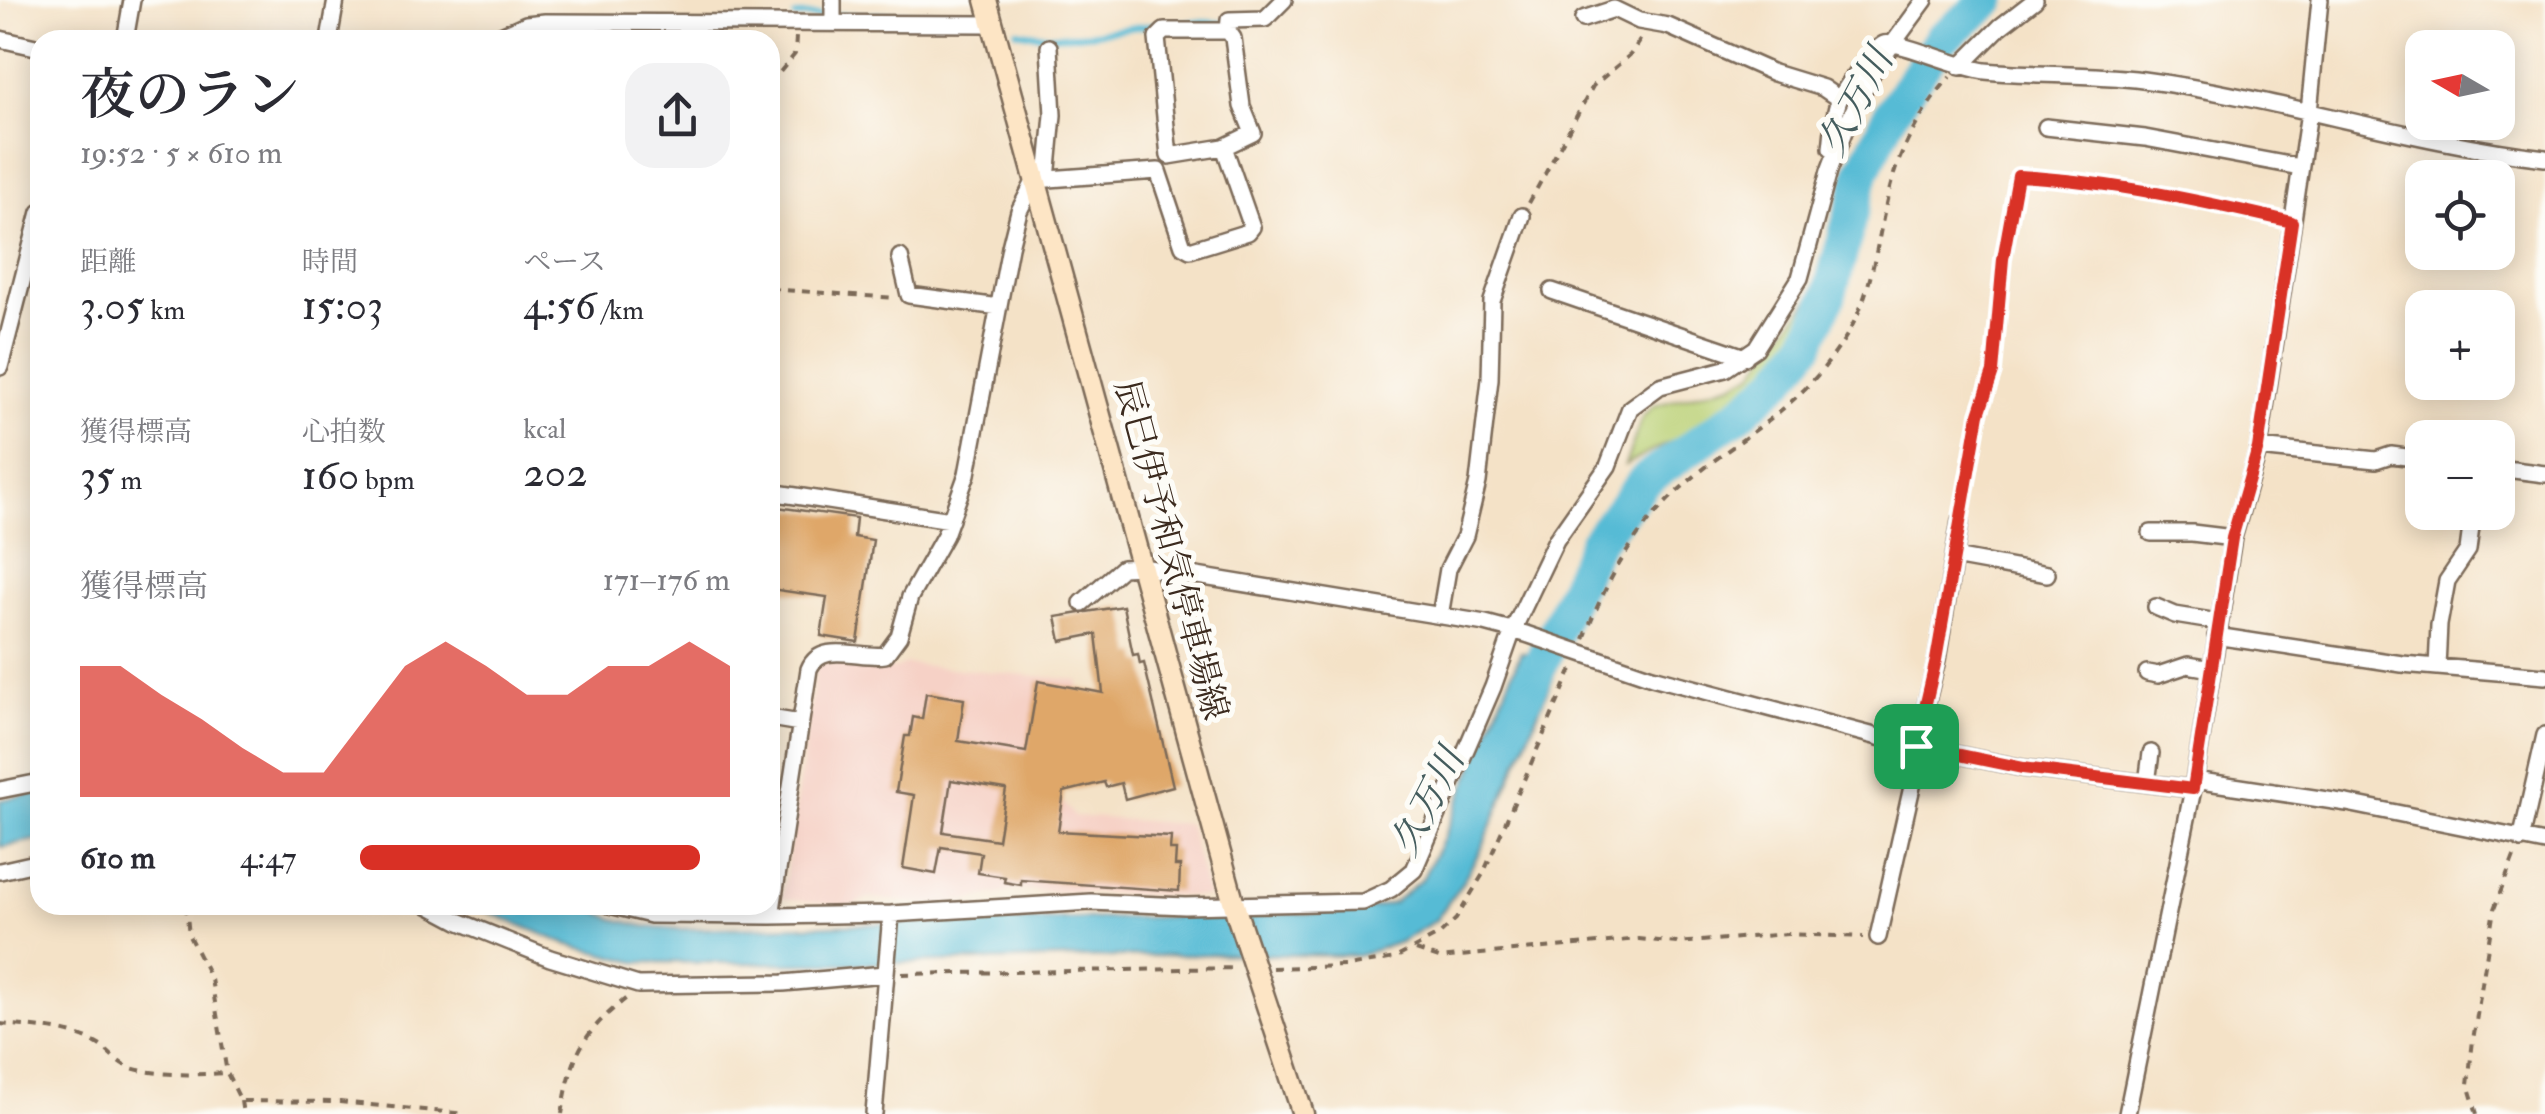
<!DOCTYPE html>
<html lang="ja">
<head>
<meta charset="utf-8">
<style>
  body { margin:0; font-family:"IM FELL Double Pica","Noto Serif JP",serif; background:#f2f2f3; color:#2b2b33; height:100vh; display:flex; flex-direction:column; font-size:38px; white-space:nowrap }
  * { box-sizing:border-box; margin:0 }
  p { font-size:32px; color:#7c7c81 }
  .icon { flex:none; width:55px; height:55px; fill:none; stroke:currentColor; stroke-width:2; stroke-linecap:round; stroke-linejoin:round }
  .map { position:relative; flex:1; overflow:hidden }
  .side { position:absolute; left:30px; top:30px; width:750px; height:885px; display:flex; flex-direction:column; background:#fff; border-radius:30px; box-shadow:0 5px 25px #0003 }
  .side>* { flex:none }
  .needle { width:65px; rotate:279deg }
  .controls { position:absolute; left:2405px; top:30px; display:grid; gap:20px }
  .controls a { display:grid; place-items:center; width:110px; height:110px; border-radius:20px; background:#fff; box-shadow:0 5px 25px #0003; font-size:50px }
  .pin { position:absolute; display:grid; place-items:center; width:85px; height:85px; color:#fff; margin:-42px; border-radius:20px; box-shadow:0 5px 15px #0006 }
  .round { display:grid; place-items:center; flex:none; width:105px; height:105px; border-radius:30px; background:#f2f2f3 }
  .head { display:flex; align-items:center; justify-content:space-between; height:170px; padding:0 50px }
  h1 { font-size:55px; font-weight:600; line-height:75px }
  .metrics { display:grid; grid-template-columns:repeat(3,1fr); gap:15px; height:170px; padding:10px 50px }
  .metrics div { display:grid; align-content:center }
  .metrics b { font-size:42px; font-weight:600 }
  .metrics small { font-size:28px; font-weight:400 }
  .metrics p { font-size:28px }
  .chart { height:280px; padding:20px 50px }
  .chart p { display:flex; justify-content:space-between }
  .chart svg { width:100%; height:180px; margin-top:10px; fill:#d93025; opacity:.7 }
  ul { padding:0 50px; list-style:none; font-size:32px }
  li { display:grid; grid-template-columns:160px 120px 1fr; align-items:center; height:75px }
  li i { height:25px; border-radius:12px; background:#d93025 }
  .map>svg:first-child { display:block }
</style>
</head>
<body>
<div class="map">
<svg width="2545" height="1114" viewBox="0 0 2545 1114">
  <rect width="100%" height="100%" fill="#fdfcf7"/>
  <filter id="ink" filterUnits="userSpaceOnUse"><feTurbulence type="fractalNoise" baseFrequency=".01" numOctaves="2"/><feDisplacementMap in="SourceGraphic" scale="20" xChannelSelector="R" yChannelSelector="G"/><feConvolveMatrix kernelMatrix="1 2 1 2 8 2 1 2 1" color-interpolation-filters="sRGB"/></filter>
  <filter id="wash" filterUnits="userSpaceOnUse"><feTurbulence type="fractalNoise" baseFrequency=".0048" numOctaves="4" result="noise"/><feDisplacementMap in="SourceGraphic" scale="40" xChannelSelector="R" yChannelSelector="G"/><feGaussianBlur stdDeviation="2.25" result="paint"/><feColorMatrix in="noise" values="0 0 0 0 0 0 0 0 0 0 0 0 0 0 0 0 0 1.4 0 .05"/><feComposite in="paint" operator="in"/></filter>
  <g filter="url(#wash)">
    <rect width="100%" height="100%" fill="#f4e2c7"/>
    <path fill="#f6d1c6" d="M817 662 895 669 906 664 1079 680 1062 801 1074 816 1188 824 1208 897 1018 890 942 905 868 898 850 907 782 898Z"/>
    <path fill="#bad075" stroke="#7a7d4a" stroke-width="2.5" d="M1807 302C1799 389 1691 430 1625 465L1642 418 1653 406 1732 384 1754 372Z"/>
    <path fill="#57bbd5" stroke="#49727a" stroke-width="2.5" d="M1521 652 1559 662 1483 846 1460 886 1436 920 1400 942 1357 956 1222 954 860 964 635 962 566 944 472 905H583L614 919 644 926 679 929 1355 912 1393 903 1422 879 1444 837Z
      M40 792V839L0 847V800Z"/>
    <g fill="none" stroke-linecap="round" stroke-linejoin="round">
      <path stroke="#57bbd5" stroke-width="6" d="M795 16 949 14
        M1017 31C1070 42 1106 30 1158 24 1178 22 1200 22 1221 23
        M465 40 490 33"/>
      <path stroke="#57bbd5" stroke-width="35" d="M1524 700 1596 542 1644 481 1739 414 1779 380 1807 345 1828 299 1863 171 1891 113 1940 40 1990 0"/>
    </g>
    <g id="blocks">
      <path fill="#dfa769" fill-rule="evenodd" d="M770 506 856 518 854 537 873 540 858 642 821 636 827 597 770 589Z
        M1123 606 1133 655 1138 654 1140 664 1144 663 1173 786 1125 799 1121 783 1106 787 1104 782 1064 792 1058 831 1171 837 1170 850H1176L1175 866H1180L1179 891 1021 880V885L1004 882 1005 877 978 873 981 853 941 847 936 874 903 868 914 795 896 792 905 736H910L913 717 922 719 926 693 964 699 958 741 1026 752 1038 681 1103 693 1096 634 1061 641 1056 617ZM951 780 1006 789 998 840 943 832Z"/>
    </g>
  </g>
  <g filter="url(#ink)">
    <use href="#blocks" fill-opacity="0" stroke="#7c6a59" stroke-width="2.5"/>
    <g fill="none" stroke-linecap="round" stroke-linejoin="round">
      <defs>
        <path id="street" d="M1583 19 1614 9 1639 21 1668 26 1774 73 1823 88 1839 99
          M833 22V0
          M0 39 40 48
          M125 40 132 0
          M329 40 336 0
          M490 40 526 24 545 22 992 24
          M1960 67 2000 27 2035 0
          M2046 127 2145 138 2300 167
          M1224 147 1253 133 1242 106 1233 38 1228 31
          M1831 148C1833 133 1833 118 1838 103 1842 91 1872 50 1884 44 1894 39 1963 69 1985 71 2038 76 2090 73 2143 80 2279 98 2409 142 2545 158
          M1047 179 1053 115 1049 47
          M900 257 909 295 999 307
          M1552 291 1745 357
          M0 367 40 212
          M2259 448 2376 460 2391 455 2422 459
          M2498 468 2545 474
          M770 492 951 520
          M2151 533H2192L2233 538
          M1954 557 2047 574
          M1082 603 1122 568 1142 567 1485 623 1526 634 1652 677 1901 743 2023 768 2193 789
          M2156 607 2175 615 2218 622
          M1440 616 1448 569 1465 536 1478 482 1490 379 1492 301 1522 216
          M2216 636 2402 664 2545 676
          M2437 667 2439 625 2447 581 2468 550 2473 512
          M2147 673 2158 675 2188 665 2211 669
          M770 718 800 723
          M1916 746 1937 660 1960 521
          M2194 780 2347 803 2545 843
          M2147 783 2151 753
          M0 790 40 782
          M2521 840 2545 735
          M0 871 40 862
          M428 905 458 921 550 958 638 985 783 983 885 974
          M609 905 651 915 771 916 891 914 1091 902 1185 906 1363 902 1391 889 1414 870 1493 687 1513 630 1556 540 1608 466 1630 408 1660 386 1725 369 1756 348 1800 278 1829 171 1848 121 1875 68 1925 0
          M771 916 809 669C821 640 860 659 885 655L899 636 910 597 945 535 967 474 1010 247 1019 211 1035 180 1158 171 1183 246 1190 250 1248 232 1252 227 1224 147 1169 156 1157 38 1164 31H1228L1229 20 1265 19 1284 0
          M1878 937 1921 747
          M874 1114 891 914
          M2127 1114 2193 789 2233 538 2259 448 2309 112 2320 0"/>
        <path id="secondary" d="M986 0 1237 915 1303 1114"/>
      </defs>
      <use href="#street" stroke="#7c6a59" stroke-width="20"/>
      <use href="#secondary" stroke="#7c6a59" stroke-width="25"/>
      <path stroke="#7c6a59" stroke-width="4" stroke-dasharray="8 8" stroke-linecap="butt" d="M770 84 795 54 796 37
        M1529 203 1593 86 1630 55 1640 40
        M770 289 895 298
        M1963 507 1979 414 1998 345 2003 259 2018 177C2106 181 2193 199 2279 219
        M1584 639C1606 581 1634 530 1681 488 1743 432 1800 412 1847 335 1878 283 1877 224 1896 168 1908 136 1927 103 1950 77
        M186 905 189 936 211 979 227 1073 241 1101 340 1102 466 1114
        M1416 950 1439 958 1639 939 1677 943 1787 934 1863 937
        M1272 968 1347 966 1395 958 1440 934 1456 919 1483 874 1573 667
        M902 974 1237 968
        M0 1024C32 1027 71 1028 99 1045 110 1052 117 1063 131 1068 159 1076 195 1075 224 1073
        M241 1101 243 1114
        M562 1114C572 1056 580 1034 628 997
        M2477 1114 2468 1084 2473 1040 2494 909 2515 854"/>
      <use href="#street" stroke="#fff" stroke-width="15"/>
      <use href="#secondary" stroke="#fde5c5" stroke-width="20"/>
    </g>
  </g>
  <g fill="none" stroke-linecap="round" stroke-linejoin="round" filter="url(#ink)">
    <defs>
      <path id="route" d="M2018 176C2110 181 2202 201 2292 222L2258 448 2232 538 2193 789 2023 768 1916 746 1936 660 1979 414 1993 372 2003 259Z"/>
    </defs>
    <use href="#route" stroke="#fff" stroke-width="20"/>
    <use href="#route" stroke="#d93025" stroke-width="12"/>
  </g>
  <g text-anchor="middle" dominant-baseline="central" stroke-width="10" stroke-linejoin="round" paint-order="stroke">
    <g font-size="35" fill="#3b2a1e" stroke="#fdfcf7">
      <text transform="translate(1171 550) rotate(75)">辰巳伊予和気停車場線</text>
    </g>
    <g font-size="38" font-style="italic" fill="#455d5e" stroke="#fdfcf7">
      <text transform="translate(1856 102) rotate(-62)">久万川</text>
      <text transform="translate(1428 802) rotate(-63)">久万川</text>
    </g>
  </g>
</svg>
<div class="controls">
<a><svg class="needle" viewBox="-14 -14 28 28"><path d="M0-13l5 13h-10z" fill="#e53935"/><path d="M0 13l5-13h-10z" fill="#7c7c81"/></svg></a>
<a><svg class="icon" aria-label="locate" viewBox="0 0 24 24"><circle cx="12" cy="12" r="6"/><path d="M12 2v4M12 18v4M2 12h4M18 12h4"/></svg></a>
<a>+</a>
<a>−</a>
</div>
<div class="pin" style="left:1916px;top:746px;background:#1e9e55"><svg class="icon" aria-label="arrive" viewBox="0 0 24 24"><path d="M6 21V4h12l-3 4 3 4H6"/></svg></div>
<section class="side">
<div class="head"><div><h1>夜のラン</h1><p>19:52 · 5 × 610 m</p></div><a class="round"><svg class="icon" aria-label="share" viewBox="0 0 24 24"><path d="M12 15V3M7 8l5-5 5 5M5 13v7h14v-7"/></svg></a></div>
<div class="metrics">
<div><p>距離</p><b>3.05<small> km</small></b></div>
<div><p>時間</p><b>15:03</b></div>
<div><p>ペース</p><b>4:56<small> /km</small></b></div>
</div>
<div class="metrics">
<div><p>獲得標高</p><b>35<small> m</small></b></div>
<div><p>心拍数</p><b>160<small> bpm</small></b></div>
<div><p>kcal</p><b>202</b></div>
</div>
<div class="chart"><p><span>獲得標高</span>171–176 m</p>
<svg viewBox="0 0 160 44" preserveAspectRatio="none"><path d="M0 44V12L10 12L20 19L30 25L40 32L50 38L60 38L70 25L80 12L90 6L100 12L110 19L120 19L130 12L140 12L150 6L160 12V44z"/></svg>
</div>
<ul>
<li><b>610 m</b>4:47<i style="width:92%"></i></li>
</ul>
</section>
</div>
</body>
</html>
